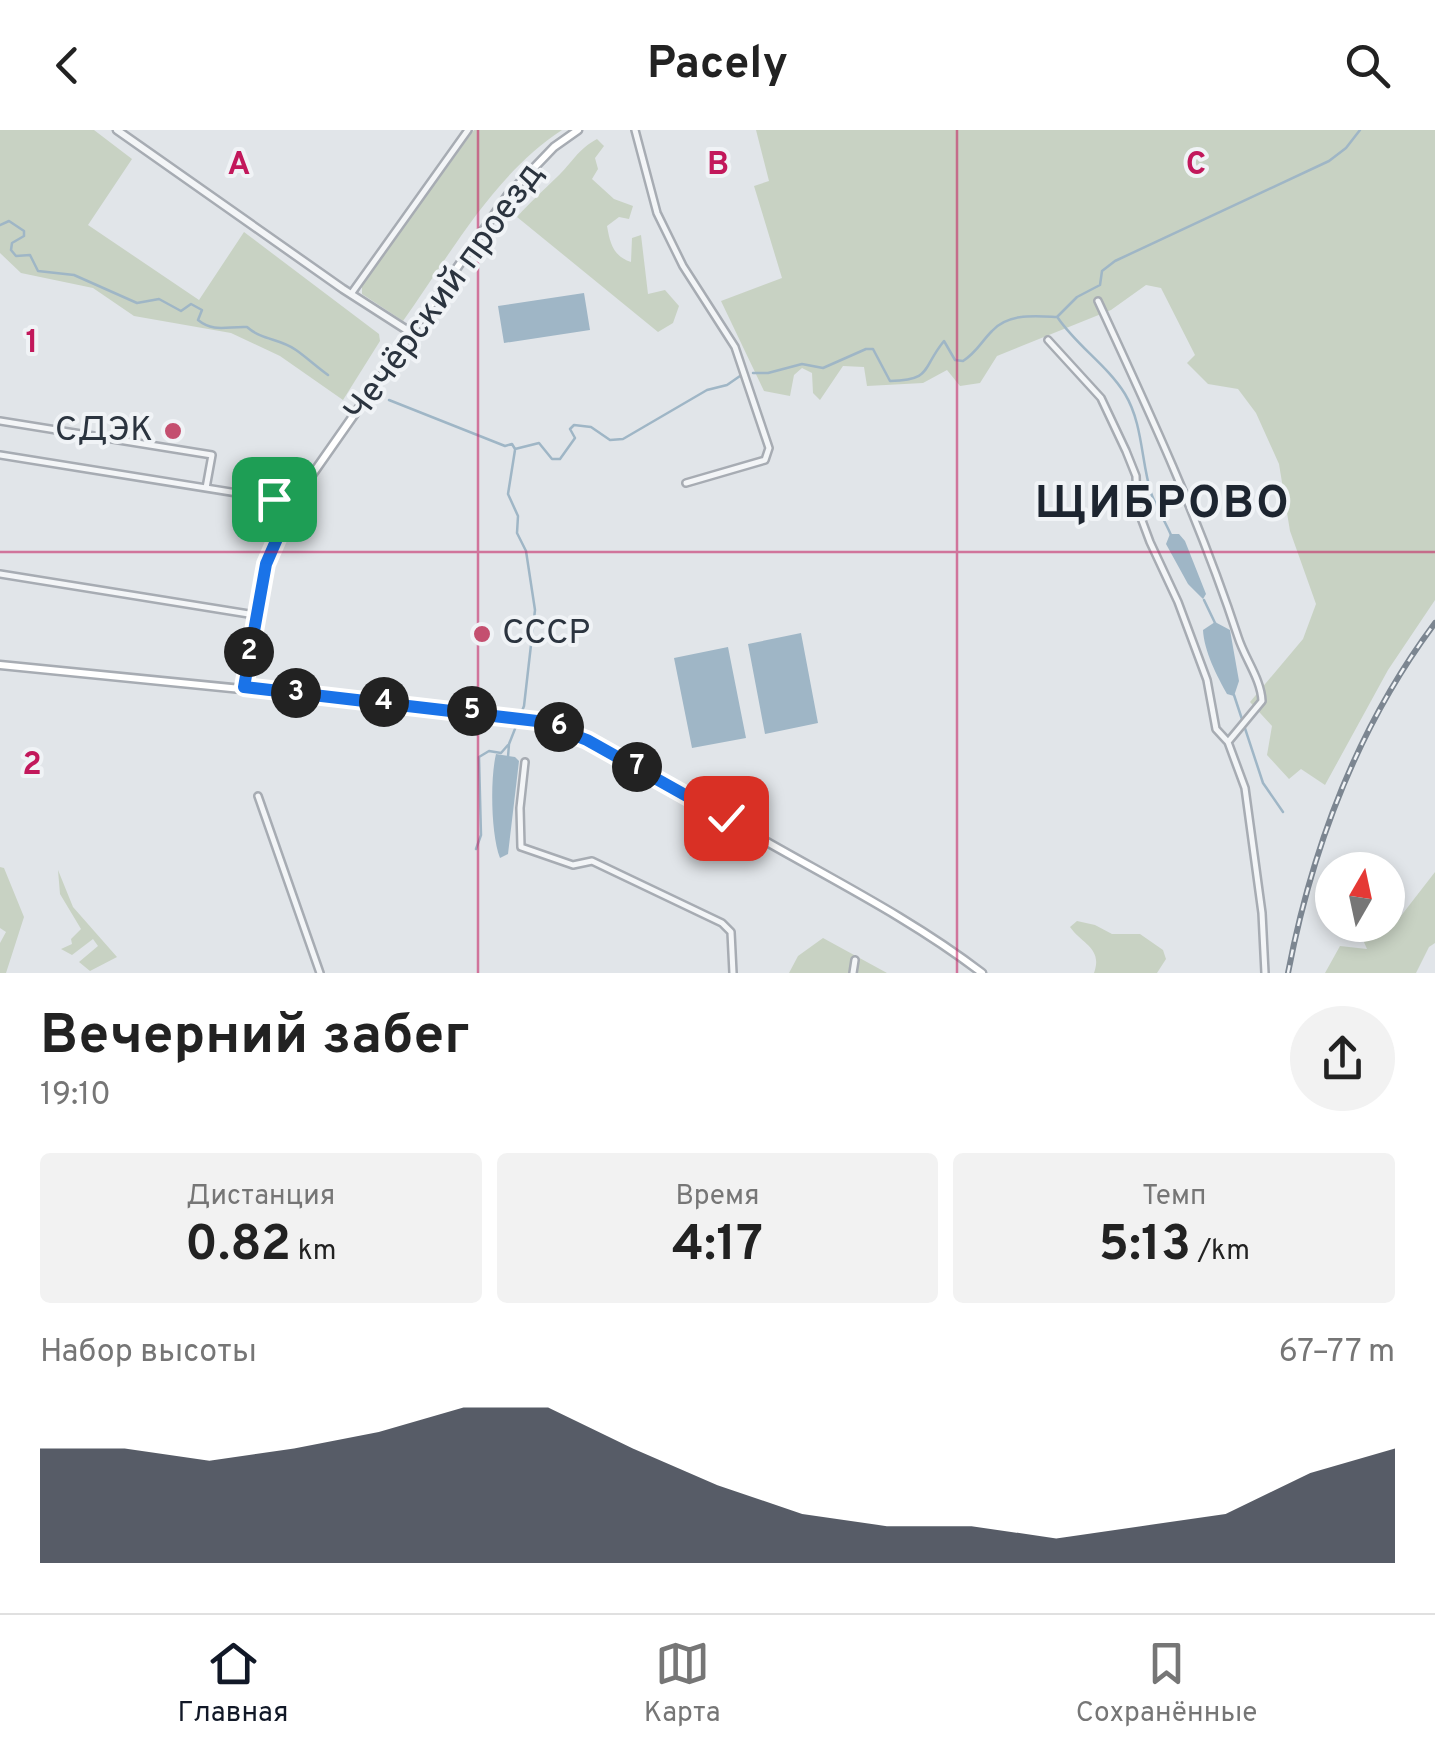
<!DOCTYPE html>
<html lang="ru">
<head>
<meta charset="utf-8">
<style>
  body { margin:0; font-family:Overpass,sans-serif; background:#f2f2f2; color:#222; height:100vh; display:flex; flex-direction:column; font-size:38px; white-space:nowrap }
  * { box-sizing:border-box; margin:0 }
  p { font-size:32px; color:#767676 }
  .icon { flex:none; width:55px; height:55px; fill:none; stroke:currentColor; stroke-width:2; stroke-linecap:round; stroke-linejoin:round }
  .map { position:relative; height:843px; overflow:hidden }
  .sheet { display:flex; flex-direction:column; background:#fff; flex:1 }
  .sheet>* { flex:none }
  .needle { width:65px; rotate:9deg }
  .buttons { position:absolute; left:1315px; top:722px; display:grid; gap:20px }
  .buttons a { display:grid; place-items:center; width:90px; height:90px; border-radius:50%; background:#fff; box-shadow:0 5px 15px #0003; font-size:50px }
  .pin { position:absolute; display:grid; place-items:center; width:85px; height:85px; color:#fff; margin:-42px; border-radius:20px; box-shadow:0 5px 15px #0006 }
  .km { position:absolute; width:50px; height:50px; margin:-25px; border-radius:50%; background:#222; color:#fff; font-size:28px; line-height:50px; text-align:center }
  .round { display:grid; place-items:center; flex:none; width:105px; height:105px; border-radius:52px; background:#f2f2f2 }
  .head { display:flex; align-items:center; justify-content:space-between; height:170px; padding:0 40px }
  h1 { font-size:55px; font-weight:700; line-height:75px }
  .figures { display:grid; grid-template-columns:repeat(3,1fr); gap:15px; height:170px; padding:10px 40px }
  .figures div { display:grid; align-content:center; border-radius:10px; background:#f2f2f2; text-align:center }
  .figures b { font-size:50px; font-weight:700 }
  .figures small { font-size:28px; font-weight:400 }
  .figures p { font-size:28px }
  .chart { height:280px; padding:20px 40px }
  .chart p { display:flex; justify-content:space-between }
  .chart svg { width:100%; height:180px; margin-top:10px; fill:#111827; opacity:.7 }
  header { display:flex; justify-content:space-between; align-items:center; height:130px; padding:0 40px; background:#fff; font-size:45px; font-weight:700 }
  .dock { display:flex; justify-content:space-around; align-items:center; height:140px; border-top:2px solid #e0e0e0; background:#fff; font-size:28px; color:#767676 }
  .dock a { display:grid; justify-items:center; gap:5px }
  .dock .selected { color:#111827 }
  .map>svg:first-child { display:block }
</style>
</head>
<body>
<header><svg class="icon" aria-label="back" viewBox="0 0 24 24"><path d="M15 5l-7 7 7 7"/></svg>Pacely<svg class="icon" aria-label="search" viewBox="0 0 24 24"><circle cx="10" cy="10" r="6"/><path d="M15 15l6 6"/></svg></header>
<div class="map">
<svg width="1435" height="843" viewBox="0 0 1435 843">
  <rect width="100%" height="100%" fill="#e1e5e9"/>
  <path fill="#c8d2c3" d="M0 0H94L132 29 88 95 199 170 244 102 379 204 380 211 343 270 280 226 231 203 134 186 93 158 21 143 0 123Z
    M474 0H562C493 45 450 125 403 191L362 164V154Z
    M756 0H1435V470L1388 540 1325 655 1301 639 1289 649 1267 625 1272 596 1250 572 1303 509 1316 474 1290 401 1279 334 1256 283 1238 259 1208 254 1187 233 1195 225 1161 158 1146 155 1111 180 997 226 980 253 960 256 947 240 923 253 867 256 864 237 843 236 820 270 813 263 812 243 802 238 794 245 790 266 764 261 721 171 782 148 754 56 769 51Z
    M597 9 604 16 595 28 598 39 592 49 614 69 633 76 629 89 619 87 607 96C610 113 613 126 631 132L632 108 641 105 648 164 665 160 679 176 673 193 658 202 517 87C530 72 543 61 557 47 572 33 578 19 597 9Z
    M0 737 4 738 24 787 6 843H0V813L6 802 0 798Z
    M58 740 73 777 117 827 90 841 79 832 98 816 93 809 72 825 61 819 72 814 71 809 81 799 60 764Z
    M1435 742V813L1429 817 1416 843H1325L1340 816 1367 819 1360 803 1362 795H1388V788L1397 791Z
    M1077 791 1095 795 1112 804H1140L1163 820 1166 829 1157 843H1094C1103 818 1082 814 1070 797Z
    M823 808 887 843H789L798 826Z"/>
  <path fill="#9fb6c6" d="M584 163 590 200 504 213 498 176Z
    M1170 404H1179L1185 411 1206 464 1203 469 1188 454 1166 414Z
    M1215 492 1230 500 1239 551 1234 566 1227 564C1217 546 1204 521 1203 500Z
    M801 503 818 593 765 604 748 514Z
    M728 517 746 608 692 618 674 528Z
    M496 624 515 627 519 631 508 724 500 728C491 705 490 649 496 624Z"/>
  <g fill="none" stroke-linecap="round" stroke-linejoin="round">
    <path stroke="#9fb6c6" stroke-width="2.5" d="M0 95 9 91 24 101V106L12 113 11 120 16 126 30 125 38 141 74 145 137 173 159 169 181 181 191 174 202 180 198 190C214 203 228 196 247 197 263 211 279 208 296 220 306 227 317 237 328 245
      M1058 188C1077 216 1107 235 1125 264 1143 294 1141 331 1151 363 1156 377 1165 391 1171 405
      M753 243H768L802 234 823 238 866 219H873L890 251C933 250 921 239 944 211L955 230 963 231C977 222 981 212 992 201 1008 183 1035 186 1057 187L1077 167 1100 155 1102 141 1115 131 1329 31 1346 18 1360 0
      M389 270 505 316 512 314 515 319 539 313 552 329H560L575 308 570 299 574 295 591 297 610 310 623 309 707 260 727 255 740 246
      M1204 470 1216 495
      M1234 565 1263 653 1283 682
      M508 627 509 614 524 576 535 480 526 421 517 403 518 386 508 364 515 320
      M476 719 481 705 479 627 489 621 501 623 508 615"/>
    <defs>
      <path id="minor" d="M635 0 657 83 683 136 735 217 769 318 765 330 686 353
        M351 164 468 0
        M1098 171C1149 281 1200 391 1238 507 1245 529 1261 549 1262 571L1228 612
        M1048 210 1101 268 1126 321 1136 346 1137 377 1150 412 1178 472 1207 550 1216 599 1228 612 1245 658 1262 783 1265 843
        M0 291 212 325 206 358
        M0 325 293 372
        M0 444 255 485
        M525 632 520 678 521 717 573 735 592 731 722 793 731 802 733 843
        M258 666 320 843
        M853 843 855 830"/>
      <path id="tertiary" d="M117 0 343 159 410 202"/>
      <path id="secondary" d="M0 535 514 586C603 605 682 663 760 708 835 751 913 790 982 843
        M244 557 266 434 293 372 508 65 554 17 578 0"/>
    </defs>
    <use href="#minor" stroke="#a7acb3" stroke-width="10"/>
    <use href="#tertiary" stroke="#a7acb3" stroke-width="11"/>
    <use href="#secondary" stroke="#a7acb3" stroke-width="11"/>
    <use href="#minor" stroke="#f3f5f7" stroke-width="5"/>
    <use href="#tertiary" stroke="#f3f5f7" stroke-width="6"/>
    <use href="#secondary" stroke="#fff" stroke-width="6"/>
    <defs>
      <path id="rail" d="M1288 843C1312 718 1358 596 1435 493"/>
    </defs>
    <use href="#rail" stroke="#7c8691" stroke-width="6"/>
    <use href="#rail" stroke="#f0f3f6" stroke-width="2.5" stroke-dasharray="8" stroke-linecap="butt"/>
  </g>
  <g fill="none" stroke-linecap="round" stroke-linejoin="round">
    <defs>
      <path id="route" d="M274 369 293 372 266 434 244 557 537 591 587 610 726 688"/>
    </defs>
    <use href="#route" stroke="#fff" stroke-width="20"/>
    <use href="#route" stroke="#1a73e8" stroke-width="12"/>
  </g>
  <path fill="none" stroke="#c2185b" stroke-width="2.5" stroke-opacity="0.55" d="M478 0V843M957 0V843M0 422H1435"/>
  <g fill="#c44f6f" stroke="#f0f3f6" stroke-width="4">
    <circle cx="173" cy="301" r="10"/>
    <circle cx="482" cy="504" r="10"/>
  </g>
  <g text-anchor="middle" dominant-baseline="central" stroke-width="8" stroke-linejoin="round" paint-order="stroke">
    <g font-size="35" fill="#2b343f" stroke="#f0f3f6">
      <text transform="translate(445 163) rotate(-54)">Чечёрский проезд</text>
    </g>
    <g font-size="35" fill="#2b343f" stroke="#f0f3f6" text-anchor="end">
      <text x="153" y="301">СДЭК</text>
      <text x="502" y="504" text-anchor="start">СССР</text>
    </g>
    <g font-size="45" font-weight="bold" letter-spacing="2.5" fill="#1d2530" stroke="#f0f3f6">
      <text x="1163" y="375">ЩИБРОВО</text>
    </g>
  </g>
  <g font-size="32" text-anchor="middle" font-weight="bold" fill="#c2185b" stroke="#f0f3f6" stroke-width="8" stroke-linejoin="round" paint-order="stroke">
    <text x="239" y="44">A</text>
    <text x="718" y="44">B</text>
    <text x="1196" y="44">C</text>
    <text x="32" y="222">1</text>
    <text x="32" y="644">2</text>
  </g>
</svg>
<div class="buttons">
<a><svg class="needle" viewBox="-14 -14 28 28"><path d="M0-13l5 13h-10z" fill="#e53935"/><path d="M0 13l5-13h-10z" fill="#767676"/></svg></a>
</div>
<div class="pin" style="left:274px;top:369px;background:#1e9e55"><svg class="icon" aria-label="arrive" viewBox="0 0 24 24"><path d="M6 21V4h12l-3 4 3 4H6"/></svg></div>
<div class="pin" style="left:726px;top:688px;background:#d93025"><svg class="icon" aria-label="check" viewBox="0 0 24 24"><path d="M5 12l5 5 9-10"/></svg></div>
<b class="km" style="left:249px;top:522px">2</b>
<b class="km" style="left:296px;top:563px">3</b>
<b class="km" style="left:384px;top:572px">4</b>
<b class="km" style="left:472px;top:581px">5</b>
<b class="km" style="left:559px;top:597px">6</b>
<b class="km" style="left:637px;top:637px">7</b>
</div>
<section class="sheet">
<div class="head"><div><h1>Вечерний забег</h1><p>19:10</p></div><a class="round"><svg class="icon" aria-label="share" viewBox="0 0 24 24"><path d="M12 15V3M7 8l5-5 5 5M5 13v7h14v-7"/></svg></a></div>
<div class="figures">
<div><p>Дистанция</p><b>0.82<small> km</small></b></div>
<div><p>Время</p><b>4:17</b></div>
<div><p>Темп</p><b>5:13<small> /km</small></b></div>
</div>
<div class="chart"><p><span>Набор высоты</span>67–77 m</p>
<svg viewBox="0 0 160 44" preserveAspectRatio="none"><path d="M0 44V16L10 16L20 19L30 16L40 12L50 6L60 6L70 16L80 25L90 32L100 35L110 35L120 38L130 35L140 32L150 22L160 16V44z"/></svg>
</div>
</section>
<nav class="dock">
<a class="selected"><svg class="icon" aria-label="home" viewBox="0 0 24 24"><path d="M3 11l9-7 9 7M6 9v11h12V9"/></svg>Главная</a>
<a><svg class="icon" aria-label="map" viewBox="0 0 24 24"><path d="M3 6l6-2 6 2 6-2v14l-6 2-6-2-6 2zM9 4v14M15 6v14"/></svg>Карта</a>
<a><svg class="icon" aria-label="saved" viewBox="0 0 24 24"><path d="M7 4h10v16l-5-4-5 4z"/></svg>Сохранённые</a>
</nav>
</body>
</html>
